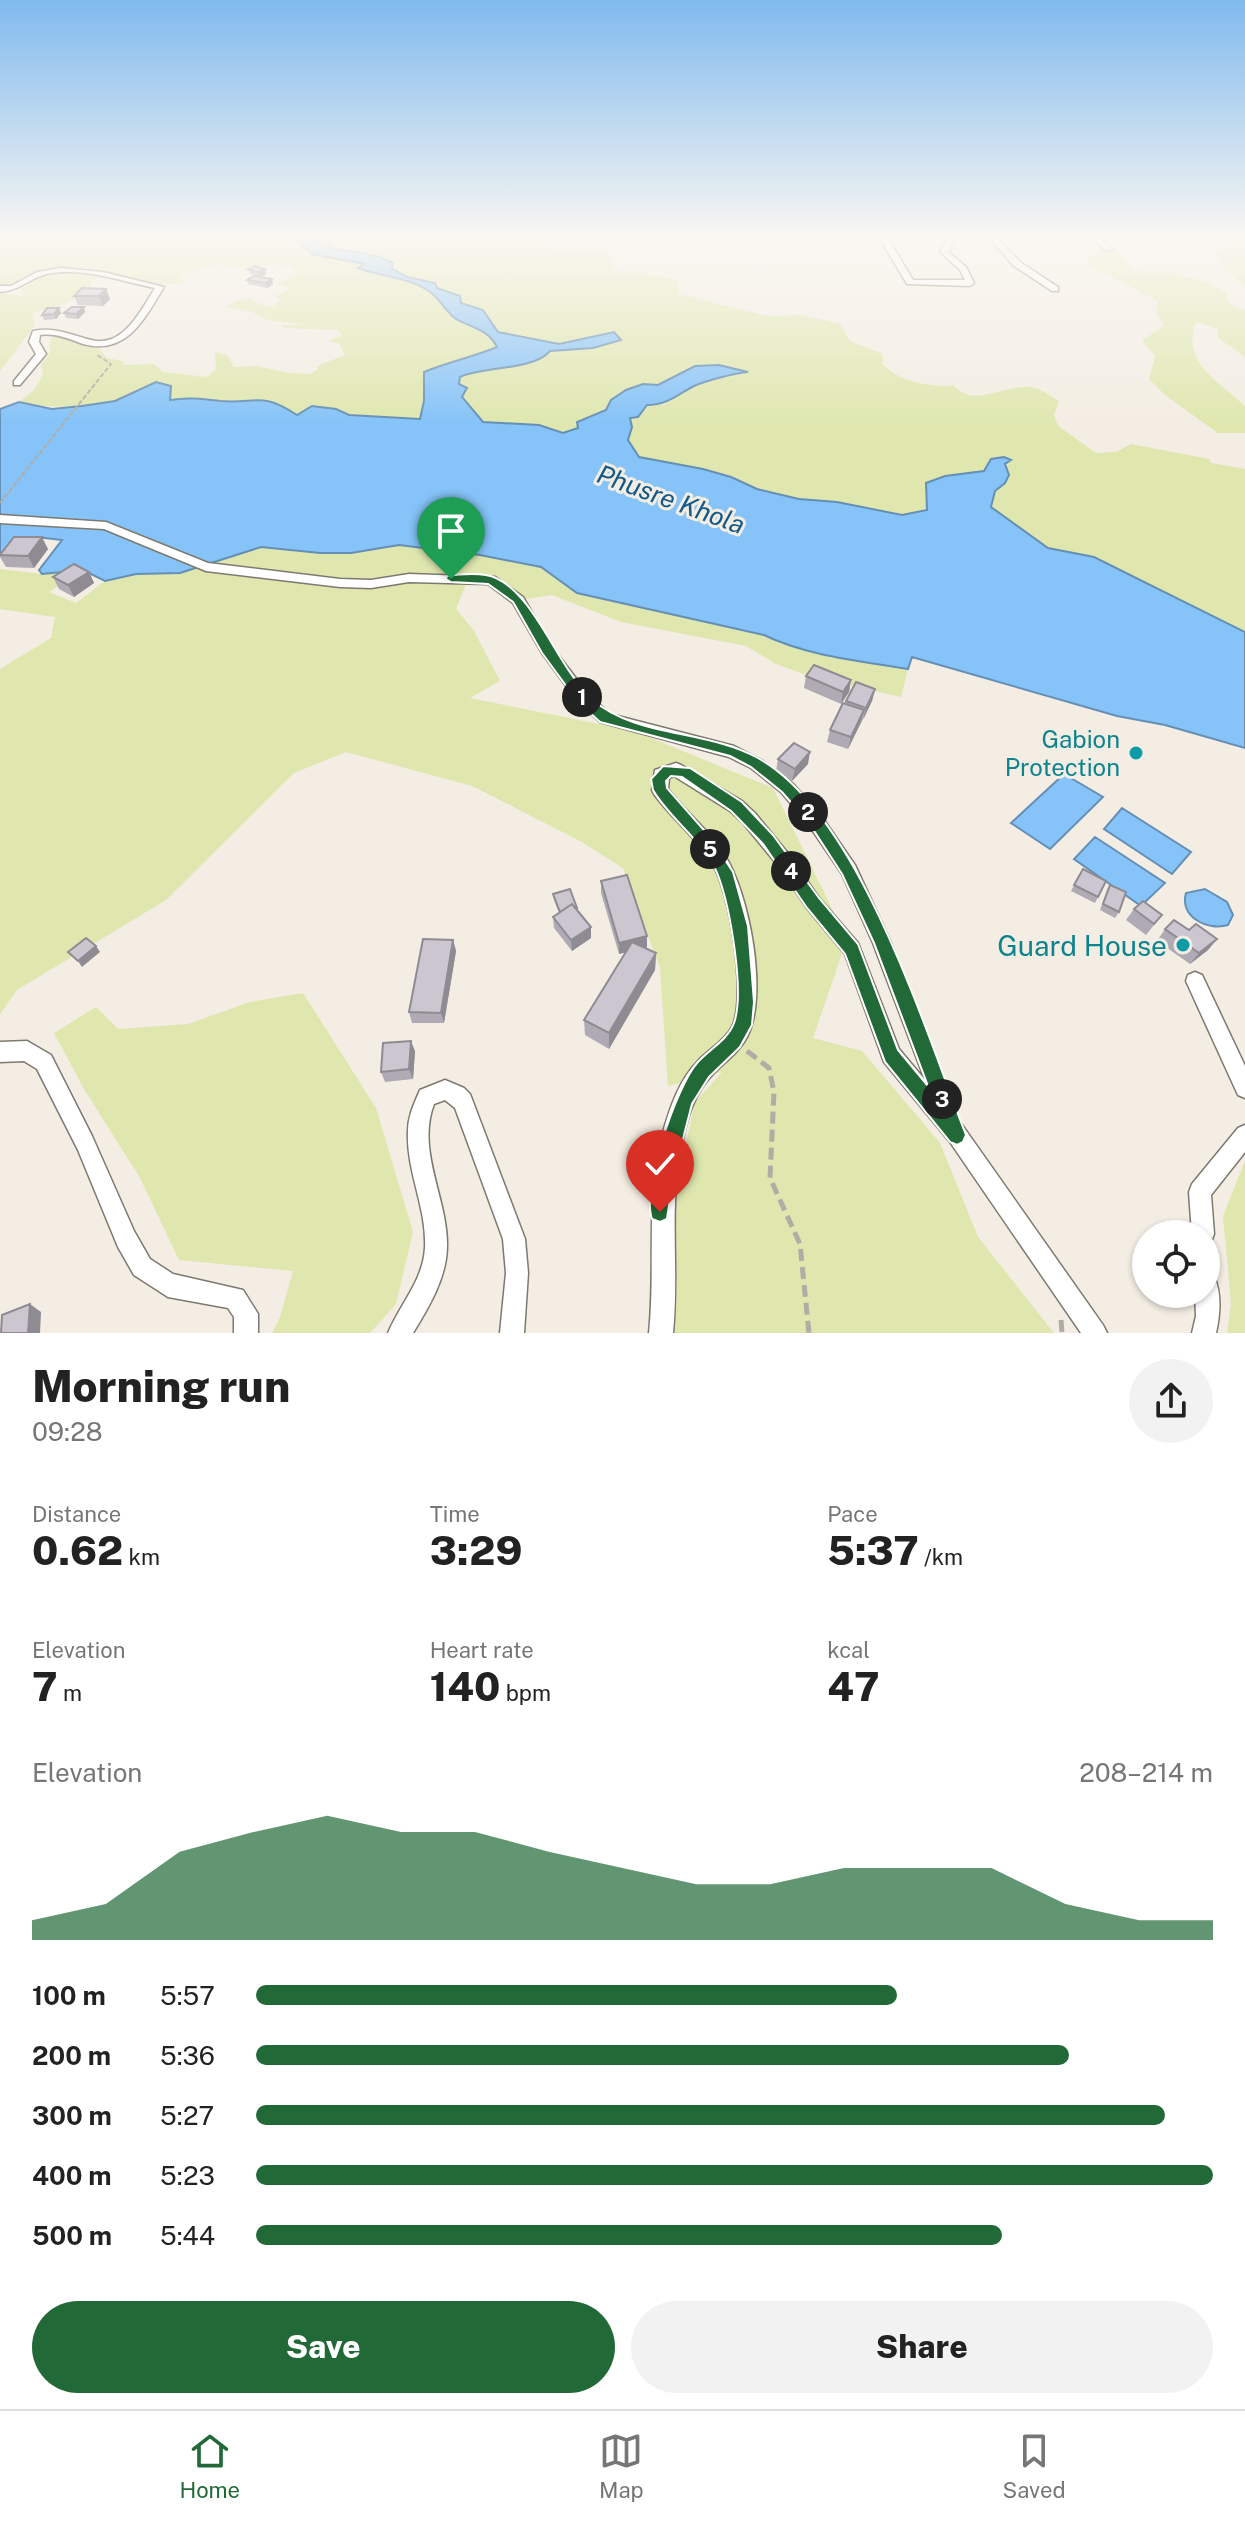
<!DOCTYPE html>
<html lang="en">
<head>
<meta charset="utf-8">
<style>
  body { margin:0; font-family:"Public Sans",sans-serif; background:#f2f2f2; color:#222; height:100vh; display:flex; flex-direction:column; font-size:30px; white-space:nowrap }
  * { box-sizing:border-box; margin:0 }
  p { font-size:26px; color:#767676 }
  .icon { flex:none; width:44px; height:44px; fill:none; stroke:currentColor; stroke-width:2; stroke-linecap:round; stroke-linejoin:round }
  .map { position:relative; height:1333px; overflow:hidden }
  .side { display:flex; flex-direction:column; background:#fff; flex:1 }
  .side>* { flex:none }
  .tools { position:absolute; left:1132px; top:1220px; display:grid; gap:16px }
  .tools a { display:grid; place-items:center; width:88px; height:88px; border-radius:50%; background:#fff; box-shadow:0 2px 6px #0004; font-size:40px }
  .pin { position:absolute; display:grid; place-items:center; width:68px; height:68px; color:#fff; margin:-82px -34px; border-radius:50% 50% 50% 0; rotate:-45deg; box-shadow:0 0 8px #0007 }
  .pin .icon { rotate:45deg }
  .km { position:absolute; width:40px; height:40px; margin:-20px; border-radius:50%; background:#222; color:#fff; font-size:22px; line-height:40px; text-align:center }
  .round { display:grid; place-items:center; flex:none; width:84px; height:84px; border-radius:42px; background:#f2f2f2 }
  .summary { display:flex; align-items:center; justify-content:space-between; height:136px; padding:0 32px }
  h1 { font-size:44px; font-weight:800; line-height:60px }
  .stats { display:grid; grid-template-columns:repeat(3,1fr); gap:12px; height:136px; padding:8px 32px }
  .stats div { display:grid; align-content:center }
  .stats b { font-size:40px; font-weight:800 }
  .stats small { font-size:22px; font-weight:400 }
  .stats p { font-size:22px }
  .chart { height:224px; padding:16px 32px }
  .chart p { display:flex; justify-content:space-between }
  .chart svg { width:100%; height:144px; margin-top:8px; fill:#216a37; opacity:.7 }
  .primary-button { display:flex; gap:16px; margin-top:auto; padding:16px 32px }
  .primary-button a { flex:1; height:92px; border-radius:48px; background:#216a37; color:#fff; font-size:32px; font-weight:800; line-height:92px; text-align:center }
  .primary-button a+a { background:#f2f2f2; color:#222 }
  ul { padding:0 32px; list-style:none; font-size:26px }
  li { display:grid; grid-template-columns:128px 96px 1fr; align-items:center; height:60px }
  li i { height:20px; border-radius:10px; background:#216a37 }
  .tabs { display:flex; justify-content:space-around; align-items:center; height:112px; border-top:2px solid #e0e0e0; background:#fff; font-size:22px; color:#767676 }
  .tabs a { display:grid; justify-items:center; gap:4px }
  .tabs .current { color:#216a37 }
  .map>svg:first-child { display:block }
</style>
</head>
<body>
<div class="map">
<svg width="1245" height="1333" viewBox="0 0 1245 1333">
  <rect width="100%" height="100%" fill="#f3ede3"/>
  <path fill="#dfe7af" d="M0 237H302L298 241 312 254 365 265 377 275 402 279 429 291 454 318 472 324 493 338 497 347C473 357 448 362 424 372V401L420 419 349 415 336 409 298 415C269 397 258 400 226 401 207 402 189 397 169 400L157 382C143 388 128 398 115 401 82 408 51 409 19 402L33 391 43 375 41 365 51 351 49 347 51 339 58 336 99 349 107 358 123 361V365L154 364 163 372 207 377 216 369 215 352 227 355 234 367 256 366 289 373 309 374 318 370 317 366 345 355 339 344 329 341 342 335 337 330 284 328 281 325H304L264 319 252 312 226 307C259 288 250 308 274 306L280 299 276 296 291 288 276 284 297 273 291 267 275 264 235 268 219 264 179 275 184 284C163 285 142 282 121 277 113 275 106 270 98 269 77 265 34 266 18 280L19 284 0 287Z
    M313 237H532C543 245 555 250 569 251 587 253 605 240 614 263L610 269 673 278 679 282 678 294 767 316 802 315 840 324 850 341 882 354 884 361 881 362C895 381 932 388 954 385 973 411 1010 380 1035 388 1043 390 1052 397 1059 401L1054 415 1058 426 1096 453 1116 452 1131 444 1209 459 1211 463 1245 469V632L1094 557 1048 548 991 508 995 491 1005 483V464L1010 461 984 471 945 476 925 491 927 510 902 515 799 499 757 489 731 477 703 469 639 457 627 440 632 427 630 418 647 405H663L693 386 744 372 688 370 658 385 643 384 626 390 610 400 606 410 578 422V428L563 433 539 425 482 422 462 397 460 377C482 366 533 371 550 351L581 349 616 336 613 332 559 344 498 332 483 310 461 303 460 296 437 288 434 283C420 279 403 278 391 269 386 264 384 258 377 255 360 249 344 251 327 247L328 243Z
    M1065 237C1090 237 1121 246 1131 270L1177 274 1206 282 1225 292 1229 303 1245 311V357L1217 337 1218 329 1196 322C1180 363 1219 381 1245 406V433H1218L1165 395 1149 379 1155 356 1142 341 1163 326 1156 312 1158 301 1086 263 1090 256 1099 254Z
    M1221 237H1245V287L1223 267 1213 250 1225 247Z
    M67 273 105 277 92 280C89 302 50 307 32 313L35 325 0 371V293L23 296 26 293 20 291 36 278Z
    M399 545 480 555 541 567 577 593 764 635 781 644 908 669 901 697 809 676 776 664 746 646 621 622 552 595 527 599 514 590 470 574 456 609 474 631 500 681 470 698 634 731 773 788 847 939 813 1038 862 1051 940 1143 978 1237 1054 1333H673L677 1183 695 1102 722 1072 668 1086 660 968 623 868 580 841 472 786 346 752 294 773 166 900 17 990 0 1014V669L51 638 55 617 0 609V569L42 574 83 570 49 592 76 603 105 581 136 574 180 573 261 547 320 553H351Z
    M303 993 376 1108 413 1232 396 1304 370 1333H272L280 1317 293 1271 179 1260 140 1178 84 1089 54 1033 96 1007 118 1029 188 1024 250 1002Z
    M1245 1161V1333H1227L1231 1304 1223 1216Z"/>
  <path fill="#85c3f8" stroke="#658fb4" stroke-width="2" d="M302 237 328 243 327 247C350 253 371 251 393 263L392 269 407 277 435 283 437 288 460 296 461 303 483 310 498 332 559 344 614 332 621 340 593 348 550 351C533 371 482 366 460 377L459 384 467 388 462 397 483 422 539 425 563 433 578 428 577 422 606 410 611 400 626 390 643 384 658 385 695 366 719 365 748 372C735 373 705 381 694 386 677 395 667 405 647 405L638 417 630 418 632 427 628 440 639 457 703 469 731 477 757 489 799 499 837 502 902 515 927 510 926 483 945 476 984 471 991 459 1004 457 1011 460 1005 464 1009 475 1005 483 995 491 991 507 1048 548 1094 557 1245 632V748L1165 725 1117 716 912 657 908 669C861 661 807 656 764 635L577 593 541 567 480 555 399 545 351 553H320L261 547 180 573 136 574 105 581 83 570 42 574 39 570 62 540 36 537 0 556V409L19 402 52 409 82 406 115 401 156 382 171 386 170 400C187 397 203 399 220 401 257 404 260 391 297 415L312 406 336 409 349 415 420 419 424 401V372C448 362 473 357 497 347 488 329 472 328 456 319 447 313 440 299 430 292 410 277 381 277 358 268L364 264 312 254 297 241Z
    M1064 774 1103 797 1050 849 1011 823Z
    M1122 808 1191 852 1172 874 1104 829Z
    M1095 837 1165 883 1141 906 1074 859Z
    M1205 889 1227 902 1233 915 1228 925C1208 931 1179 917 1186 893Z"/>
  <g fill="none" stroke-linecap="round" stroke-linejoin="round">
    <defs>
      <path id="street" d="M868 237H880L889 240 913 280H965L960 270 940 252 949 237H957L948 252 966 267 974 283 970 286 907 284 883 244Z
        M988 237H996L1020 262 1058 287V291H1052L1014 266Z
        M1089 237H1098L1114 249 1107 251Z
        M61 268 103 272 164 287C145 318 127 356 83 344 69 339 56 333 40 335L39 342 46 354 20 385H14V381L36 354 29 342 33 331C49 328 61 331 77 336 85 338 93 342 102 341 127 340 143 307 155 288 120 281 83 267 47 274 30 278 19 291 0 292V286H11L37 272Z
        M0 515 106 522 208 563 340 579 371 580 409 574 495 577 523 597 552 647 588 694 610 714 734 746 761 760 793 784 820 814 855 865 891 943 960 1122 1103 1325 1107 1333H1081L950 1142 884 1062 845 954 807 908 779 867 743 823 730 811 674 776 669 778 668 789C685 812 709 830 724 854 749 892 769 995 747 1037 739 1052 726 1061 714 1073 699 1088 691 1106 686 1126 666 1199 680 1260 673 1333H649C656 1265 645 1199 663 1132 670 1108 679 1080 698 1061 708 1050 725 1041 732 1027 747 997 730 893 713 865 698 839 672 819 654 794L652 790 655 770 676 763 681 765 742 801 755 813 791 857 819 898 858 943 899 1049 925 1080 873 943 842 874 808 824 781 792 751 768 729 757 600 722 578 702 542 653 513 603 488 584 409 582 371 588 340 587 206 571 104 529 0 523Z
        M1195 972 1202 975 1245 1066V1098L1238 1095 1186 981 1188 975Z
        M27 1041 51 1055 92 1136 134 1231 150 1259 173 1274 243 1290 258 1314V1333H234V1317L228 1308 168 1297 134 1275 118 1247 78 1150 37 1069 24 1061 0 1062V1042Z
        M445 1080 464 1088 470 1094 525 1239 528 1273 524 1333H500L506 1273 503 1239 455 1108 445 1100 434 1104C416 1151 448 1199 447 1246 447 1277 429 1307 413 1333H388C400 1304 423 1281 425 1248 427 1208 406 1171 408 1131 408 1116 414 1104 420 1090Z
        M1245 1125V1152L1211 1195 1214 1234 1211 1242 1206 1244V1234H1192L1189 1192 1192 1184 1238 1128Z
        M1206 1272 1214 1276C1222 1294 1220 1315 1216 1333H1192L1196 1316 1195 1294H1206Z"/>
    </defs>
    <use href="#street" stroke="#7e7970" stroke-width="3"/>
    <path stroke="#b1ada5" stroke-width="2" stroke-dasharray="5 2" stroke-linecap="butt" d="M0 503 111 364 96 354"/>
    <path stroke="#b1ada5" stroke-width="5" stroke-dasharray="12 6" stroke-linecap="butt" d="M747 1051 769 1068 774 1092 770 1178 800 1244 809 1333
      M1061 1320 1062 1333"/>
    <use href="#street" fill="#fff" fill-rule="evenodd"/>
  </g>
  <path fill="#afaab3" d="M248 269H265L266 274 260 277 250 274Z
    M247 280 273 284 267 288 248 284Z
    M106 289 110 299 103 306 78 305 74 296Z
    M85 312 78 319 66 318 64 313Z
    M61 313 56 319 44 320 42 315Z
    M48 549 34 568 6 567 0 557V554Z
    M89 572 94 583 74 597 59 589 53 577Z
    M806 676 851 680 849 692 841 704 804 688Z
    M875 689 872 701 848 749 827 742 830 730 846 701Z
    M778 759 808 764 792 781 776 771Z
    M1083 869 1098 897 1095 903 1071 891Z
    M601 881 647 936V947L644 948 656 953 655 970 609 1049 585 1035 584 1020 626 952 619 954 601 893Z
    M1110 885 1119 912 1115 918 1100 910 1107 890Z
    M553 894 577 911 591 927V938L572 951 554 928 553 917 559 913 554 900Z
    M1134 909 1162 915 1146 935 1126 920Z
    M1165 929 1189 930 1217 939 1208 950 1190 964 1157 941Z
    M453 940 456 951 444 1023H412L409 1012Z
    M415 1051 413 1079 385 1082 381 1072Z"/>
  <path fill="#8f8b92" d="M265 269 266 274 260 277 259 272Z
    M272 279 273 284 267 288 266 283Z
    M106 289 110 299 103 306 99 296Z
    M84 307 85 312 78 319 76 314Z
    M59 308 61 313 56 319 54 314Z
    M42 537 48 549 34 568 28 556Z
    M89 572 94 583 74 597 68 585Z
    M851 680 849 692 841 704 843 692Z
    M875 689 872 701 863 720 866 708Z
    M864 710 861 722 848 749 851 737Z
    M810 752 808 764 792 781 795 769Z
    M591 927V938L572 951 571 940Z
    M647 936V947L619 954V943Z
    M1217 939 1208 950 1190 964 1199 953Z
    M453 940 456 951 444 1023 441 1013Z
    M96 946 100 952 82 967 78 961Z
    M656 953 655 970 609 1049V1033Z
    M411 1041 415 1051 413 1079 409 1069Z
    M30 1304 41 1312 40 1333H28Z"/>
  <path fill="#ccc6d0" stroke="#8f8b92" stroke-width="2" d="M255 266 265 269 259 272 248 269Z
    M254 276 272 279 266 283 247 280Z
    M82 288 106 289 99 296H74Z
    M72 307H84L76 314 64 313Z
    M47 308H59L54 314 42 315Z
    M14 537H42L28 556 0 555Z
    M74 564 89 572 68 585 53 577Z
    M814 665 851 680 843 692 806 676Z
    M856 682 875 689 866 708 846 701Z
    M843 703 864 710 851 737 830 730Z
    M794 743 810 752 795 769 778 759Z
    M1083 869 1106 881 1098 897 1074 885Z
    M627 875 647 936 619 943 601 881Z
    M1110 885 1126 892 1119 912 1103 904Z
    M570 889 577 908H575L572 904 560 912 553 894Z
    M1143 901 1162 915 1154 924 1134 909Z
    M572 904 591 927 571 940 553 917Z
    M1174 920 1189 930 1196 924 1217 939 1199 953 1165 929Z
    M86 938 96 946 78 961 68 952Z
    M423 939 453 940 441 1013 409 1012Z
    M632 942 656 953 609 1033 584 1020Z
    M411 1041 409 1069 381 1072 383 1043Z
    M30 1304 28 1333H1L2 1315Z"/>
  <linearGradient id="sky" x2="0" y2="1"><stop stop-color="#80baee"/><stop offset="0.56" stop-color="#faf7f2"/><stop offset="1" stop-color="#faf7f2" stop-opacity="0"/></linearGradient>
  <rect width="1245" height="424" fill="url(#sky)"/>
  <path fill="#216a37" stroke="#fff" stroke-width="2" d="M447 576C459 574 484 572 496 578 536 596 558 669 593 700 635 737 708 730 758 758 860 815 924 1028 966 1135L963 1142 957 1145 950 1142 885 1062 845 954 807 908 763 844 731 811 682 777 671 776 666 781 667 788 710 837 733 872 748 926 754 1002 752 1025 740 1047 709 1077 692 1104 673 1178 667 1219 660 1222 652 1219C641 1191 676 1087 697 1063 708 1050 728 1040 734 1023 745 992 730 909 719 878 707 843 671 821 653 790L651 779 663 766 690 768 742 802 773 835 819 898 858 944 898 1050 928 1086 874 943 842 874 809 823 782 792 751 767 730 756 600 722 578 702 542 653 513 602 488 584 451 582 446 579Z"/>
  <g fill="#0f9aa8" stroke="#f3ede3" stroke-width="3">
    <circle cx="1136" cy="753" r="8"/>
    <circle cx="1183" cy="945" r="8"/>
  </g>
  <g text-anchor="middle" dominant-baseline="central" stroke-width="6" stroke-linejoin="round" paint-order="stroke">
    <g font-size="24" fill="#0d838f" stroke="#f3ede3" text-anchor="end">
      <text x="1120" y="739">Gabion<tspan x="1120" dy="28">Protection</tspan></text>
    </g>
    <g font-size="26" font-style="italic" fill="#13598a" stroke="#f3ede3">
      <text transform="translate(671 499) rotate(20)">Phusre Khola</text>
    </g>
    <g font-size="28" fill="#0d838f" stroke="#f3ede3" text-anchor="end">
      <text x="1167" y="945">Guard House</text>
    </g>
  </g>
</svg>
<div class="tools">
<a><svg class="icon" aria-label="locate" viewBox="0 0 24 24"><circle cx="12" cy="12" r="6"/><path d="M12 2v4M12 18v4M2 12h4M18 12h4"/></svg></a>
</div>
<div class="pin" style="left:451px;top:579px;background:#1e9e55"><svg class="icon" aria-label="arrive" viewBox="0 0 24 24"><path d="M6 21V4h12l-3 4 3 4H6"/></svg></div>
<div class="pin" style="left:660px;top:1212px;background:#d93025"><svg class="icon" aria-label="check" viewBox="0 0 24 24"><path d="M5 12l5 5 9-10"/></svg></div>
<b class="km" style="left:582px;top:697px">1</b>
<b class="km" style="left:808px;top:812px">2</b>
<b class="km" style="left:942px;top:1099px">3</b>
<b class="km" style="left:791px;top:871px">4</b>
<b class="km" style="left:710px;top:849px">5</b>
</div>
<section class="side">
<div class="summary"><div><h1>Morning run</h1><p>09:28</p></div><a class="round"><svg class="icon" aria-label="share" viewBox="0 0 24 24"><path d="M12 15V3M7 8l5-5 5 5M5 13v7h14v-7"/></svg></a></div>
<div class="stats">
<div><p>Distance</p><b>0.62<small> km</small></b></div>
<div><p>Time</p><b>3:29</b></div>
<div><p>Pace</p><b>5:37<small> /km</small></b></div>
</div>
<div class="stats">
<div><p>Elevation</p><b>7<small> m</small></b></div>
<div><p>Heart rate</p><b>140<small> bpm</small></b></div>
<div><p>kcal</p><b>47</b></div>
</div>
<div class="chart"><p><span>Elevation</span>208–214 m</p>
<svg viewBox="0 0 160 44" preserveAspectRatio="none"><path d="M0 44V38L10 33L20 17L30 11L40 6L50 11L60 11L70 17L80 22L90 27L100 27L110 22L120 22L130 22L140 33L150 38L160 38V44z"/></svg>
</div>
<ul>
<li><b>100 m</b>5:57<i style="width:67%"></i></li>
<li><b>200 m</b>5:36<i style="width:85%"></i></li>
<li><b>300 m</b>5:27<i style="width:95%"></i></li>
<li><b>400 m</b>5:23<i style="width:100%"></i></li>
<li><b>500 m</b>5:44<i style="width:78%"></i></li>
</ul>
<div class="primary-button"><a>Save</a><a>Share</a></div>
</section>
<nav class="tabs">
<a class="current"><svg class="icon" aria-label="home" viewBox="0 0 24 24"><path d="M3 11l9-7 9 7M6 9v11h12V9"/></svg>Home</a>
<a><svg class="icon" aria-label="map" viewBox="0 0 24 24"><path d="M3 6l6-2 6 2 6-2v14l-6 2-6-2-6 2zM9 4v14M15 6v14"/></svg>Map</a>
<a><svg class="icon" aria-label="saved" viewBox="0 0 24 24"><path d="M7 4h10v16l-5-4-5 4z"/></svg>Saved</a>
</nav>
</body>
</html>
